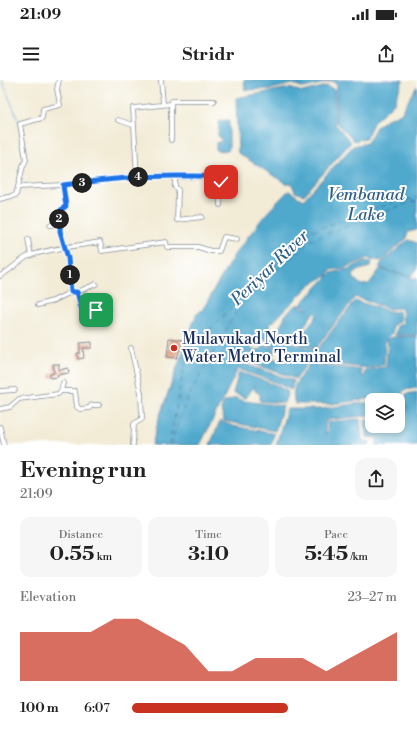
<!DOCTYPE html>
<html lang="en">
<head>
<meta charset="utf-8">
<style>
  body { margin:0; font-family:"Libre Bodoni",serif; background:#f6f6f6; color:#222; height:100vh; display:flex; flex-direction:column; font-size:15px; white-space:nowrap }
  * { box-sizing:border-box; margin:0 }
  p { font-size:13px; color:#767676 }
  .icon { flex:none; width:22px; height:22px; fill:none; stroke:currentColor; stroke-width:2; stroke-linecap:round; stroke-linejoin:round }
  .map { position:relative; height:365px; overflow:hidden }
  .panel { display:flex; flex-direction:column; background:#fff; flex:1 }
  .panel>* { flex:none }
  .fabs { position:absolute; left:365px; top:313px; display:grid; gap:8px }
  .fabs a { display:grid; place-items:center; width:40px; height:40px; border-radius:8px; background:#fff; box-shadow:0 2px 6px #0003; font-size:20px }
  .pin { position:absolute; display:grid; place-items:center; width:34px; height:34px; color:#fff; margin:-17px; border-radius:8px; box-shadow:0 2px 6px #0006 }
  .km { position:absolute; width:20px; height:20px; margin:-10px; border-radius:50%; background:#222; color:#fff; font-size:11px; line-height:20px; text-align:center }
  .round { display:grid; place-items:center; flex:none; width:42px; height:42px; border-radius:12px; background:#f6f6f6 }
  .headline { display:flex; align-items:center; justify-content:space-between; height:68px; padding:0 20px }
  h1 { font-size:22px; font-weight:700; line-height:30px }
  .metrics { display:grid; grid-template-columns:repeat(3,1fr); gap:6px; height:68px; padding:4px 20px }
  .metrics div { display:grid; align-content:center; border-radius:10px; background:#f6f6f6; text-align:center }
  .metrics b { font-size:20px; font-weight:700 }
  .metrics small { font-size:11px; font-weight:400 }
  .metrics p { font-size:11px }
  .chart { height:112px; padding:8px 20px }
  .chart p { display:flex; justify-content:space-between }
  .chart svg { width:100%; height:72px; margin-top:4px; fill:#c8321e; opacity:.7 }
  ul { padding:0 20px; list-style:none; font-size:13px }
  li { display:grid; grid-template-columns:64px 48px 1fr; align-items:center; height:30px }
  li i { height:10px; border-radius:5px; background:#c8321e }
  .status { display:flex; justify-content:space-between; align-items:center; height:28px; padding:0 20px; background:#fff; direction:ltr }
  .status svg { height:11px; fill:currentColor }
  header { display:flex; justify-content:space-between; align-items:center; height:52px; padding:0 20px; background:#fff; font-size:18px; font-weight:700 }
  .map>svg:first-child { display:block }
</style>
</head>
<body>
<div class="status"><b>21:09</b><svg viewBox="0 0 49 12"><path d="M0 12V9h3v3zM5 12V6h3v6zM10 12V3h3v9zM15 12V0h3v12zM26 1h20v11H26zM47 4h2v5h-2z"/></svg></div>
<header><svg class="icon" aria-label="menu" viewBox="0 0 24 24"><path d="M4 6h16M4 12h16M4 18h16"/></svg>Stridr<svg class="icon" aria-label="share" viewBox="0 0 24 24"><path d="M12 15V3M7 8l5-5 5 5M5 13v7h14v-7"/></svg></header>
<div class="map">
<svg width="417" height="365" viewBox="0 0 417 365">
  <rect width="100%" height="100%" fill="#fff"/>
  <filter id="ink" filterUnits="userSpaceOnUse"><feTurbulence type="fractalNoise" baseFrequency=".025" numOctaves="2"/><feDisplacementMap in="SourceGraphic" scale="8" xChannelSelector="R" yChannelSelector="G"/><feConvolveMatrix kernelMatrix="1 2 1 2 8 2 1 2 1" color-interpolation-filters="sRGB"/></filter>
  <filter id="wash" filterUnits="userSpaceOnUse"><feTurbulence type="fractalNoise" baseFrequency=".012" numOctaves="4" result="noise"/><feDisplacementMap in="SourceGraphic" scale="16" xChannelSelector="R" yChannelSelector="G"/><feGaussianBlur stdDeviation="0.9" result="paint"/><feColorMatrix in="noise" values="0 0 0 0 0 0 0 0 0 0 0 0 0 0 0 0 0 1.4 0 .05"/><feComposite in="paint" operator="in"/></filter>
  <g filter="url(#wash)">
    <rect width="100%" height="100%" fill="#f2ebd5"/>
    <path fill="#50a9cd" stroke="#366c96" d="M244 0H403L394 23 374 41 366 58 354 61 336 42 337 5 332 1 304 8 293 4 271 9 245 10Z
      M327 6 335 10V44L351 62 304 115 295 112 292 104 285 103 238 73 236 18 289 8 303 12Z
      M417 6V150L408 152 406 159 381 181 368 178 345 188 330 190 328 195 311 204 269 246 270 253 273 251 297 265 317 270 355 221 393 232 399 231 400 241 393 245 392 254 385 261 384 285 368 288 311 282 272 266 266 263V258L262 260 258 258 250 269 261 270 264 265 275 269 272 278 285 282 289 276 307 283 296 299 255 284 254 276 247 273 242 283 294 301 291 310 275 302 238 289 200 365H152L159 338 196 235 203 229 234 175 265 135 286 113 289 111 303 120 353 66 367 63 376 47 385 40 401 33Z
      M229 40V69L225 71 216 70V63L222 61 218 55 219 41Z
      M408 160 417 163V189L411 196 392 192 417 199V255H395L397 246 403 243 402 228 390 229 355 217 316 268 300 264 297 261 317 235 314 232 295 259H291L279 249 286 234 298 224 308 230V228L301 224 331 193 349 189 365 181 372 182 370 187 356 191 353 196 355 200 362 205 369 204 380 189 391 192 379 187 382 182Z
      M417 256V308L404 310 402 313 401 329H398V320H380L376 318 331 324H295C289 304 301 299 309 284L362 290 361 296H364L365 290 386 287 388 259 393 257Z
      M239 292 276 305 288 312 284 323 260 321V314L255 311V306L245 318 233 313Z
      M417 312V365H376L378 358 366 357 365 340 372 339V346H398V334L406 330V314Z
      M236 318 244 321 283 326 275 351 224 341 221 330 224 322Z
      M360 323H372V335L326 340 325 353H327L328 342 360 339 362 360 370 362 369 365H276L287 329H320Z
      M220 341 233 346 271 353 274 354 271 365H210Z"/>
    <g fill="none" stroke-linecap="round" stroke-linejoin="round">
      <path stroke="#50a9cd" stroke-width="1" d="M2 0 19 42"/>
      <path stroke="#30608a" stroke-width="1" stroke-dasharray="5 4" stroke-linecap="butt" d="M169 365 187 272 308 152 394 122 417 118
        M172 365 174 353 189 315 243 220 311 160 411 122H417"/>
    </g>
    <g id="blocks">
      <path fill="#dc9773" d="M169 258 183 260 177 278 167 277Z
        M92 262V268H83L84 278 78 279 77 273H80V263Z
        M53 284H59V290L68 288 69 293 57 295 58 297 50 298V294L54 293Z"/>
    </g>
  </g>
  <g filter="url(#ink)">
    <use href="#blocks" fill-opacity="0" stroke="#868d9a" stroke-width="1"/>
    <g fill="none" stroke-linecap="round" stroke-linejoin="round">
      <defs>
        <path id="minor" d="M161 0 163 24
          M118 40 133 45
          M171 60V24
          M175 96V107L178 110 177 140 202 137
          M137 97 133 28 171 24 172 21H214
          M19 107 63 105
          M0 119 16 115 23 86 26 80 20 44 42 38 43 29 60 25 57 9 59 0
          M50 145 60 144
          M28 159 31 176
          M0 196C9 191 16 184 25 178 37 170 84 165 100 162L102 171 166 162 167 167H198L211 171H219L224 157 237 159
          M77 212 96 204
          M38 225 53 221 71 212
          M109 229 82 230 77 212H71L68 178 60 151 61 130 66 127 63 105 140 96 210 97 220 99V125
          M131 268 141 313 142 339 134 344 133 365
          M0 311 15 310
          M61 311H75L77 327 80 329 89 328 92 325H99
          M0 329 10 327 19 319 58 314 61 311 63 303
          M0 347 4 365"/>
      </defs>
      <use href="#minor" stroke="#868d9a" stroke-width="5.5"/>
      <use href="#minor" stroke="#fff" stroke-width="4"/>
    </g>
  </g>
  <g fill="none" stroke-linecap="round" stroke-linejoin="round" filter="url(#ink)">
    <defs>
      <path id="route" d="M96 230H82L77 212H71L68 178 60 151 61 130 66 126 63 105C104 100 145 95 187 96 197 96 210 95 220 99L221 102"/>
    </defs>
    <use href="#route" stroke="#fff" stroke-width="8"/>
    <use href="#route" stroke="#1a73e8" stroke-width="5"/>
  </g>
  <circle fill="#c8321e" stroke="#fff" stroke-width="1.5" cx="174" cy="268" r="4"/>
  <g text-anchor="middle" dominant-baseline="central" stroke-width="4" stroke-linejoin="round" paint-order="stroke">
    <g font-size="16" fill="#1b2f5e" stroke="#fff" text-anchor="start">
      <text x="182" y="259">Mulavukad North<tspan x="182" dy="18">Water Metro Terminal</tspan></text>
    </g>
    <g font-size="17" font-style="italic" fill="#30608a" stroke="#fff">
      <text x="366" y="115">Vembanad<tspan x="366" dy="20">Lake</tspan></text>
      <text transform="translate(270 188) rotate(-44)">Periyar River</text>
    </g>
  </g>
</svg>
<div class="fabs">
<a><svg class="icon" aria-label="layers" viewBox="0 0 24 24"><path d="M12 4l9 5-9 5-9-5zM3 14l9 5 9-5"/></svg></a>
</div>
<div class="pin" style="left:96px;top:230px;background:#1e9e55"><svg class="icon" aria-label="arrive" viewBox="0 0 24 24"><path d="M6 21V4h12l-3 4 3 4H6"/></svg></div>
<div class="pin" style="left:221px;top:102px;background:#d93025"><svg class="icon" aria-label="check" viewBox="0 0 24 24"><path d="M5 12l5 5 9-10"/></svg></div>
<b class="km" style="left:70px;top:195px">1</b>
<b class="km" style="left:59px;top:139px">2</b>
<b class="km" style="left:82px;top:103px">3</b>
<b class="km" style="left:138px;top:97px">4</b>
</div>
<section class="panel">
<div class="headline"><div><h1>Evening run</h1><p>21:09</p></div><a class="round"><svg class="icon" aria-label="share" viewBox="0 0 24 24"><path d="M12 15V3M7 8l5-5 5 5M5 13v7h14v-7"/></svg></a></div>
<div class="metrics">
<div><p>Distance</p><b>0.55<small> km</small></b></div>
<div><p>Time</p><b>3:10</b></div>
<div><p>Pace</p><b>5:45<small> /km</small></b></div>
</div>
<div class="chart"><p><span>Elevation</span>23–27 m</p>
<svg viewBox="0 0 160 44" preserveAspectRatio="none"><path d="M0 44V14L10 14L20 14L30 14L40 6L50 6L60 14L70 22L80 38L90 38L100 30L110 30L120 30L130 38L140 30L150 22L160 14V44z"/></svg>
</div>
<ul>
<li><b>100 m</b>6:07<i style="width:59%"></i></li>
</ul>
</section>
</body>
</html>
